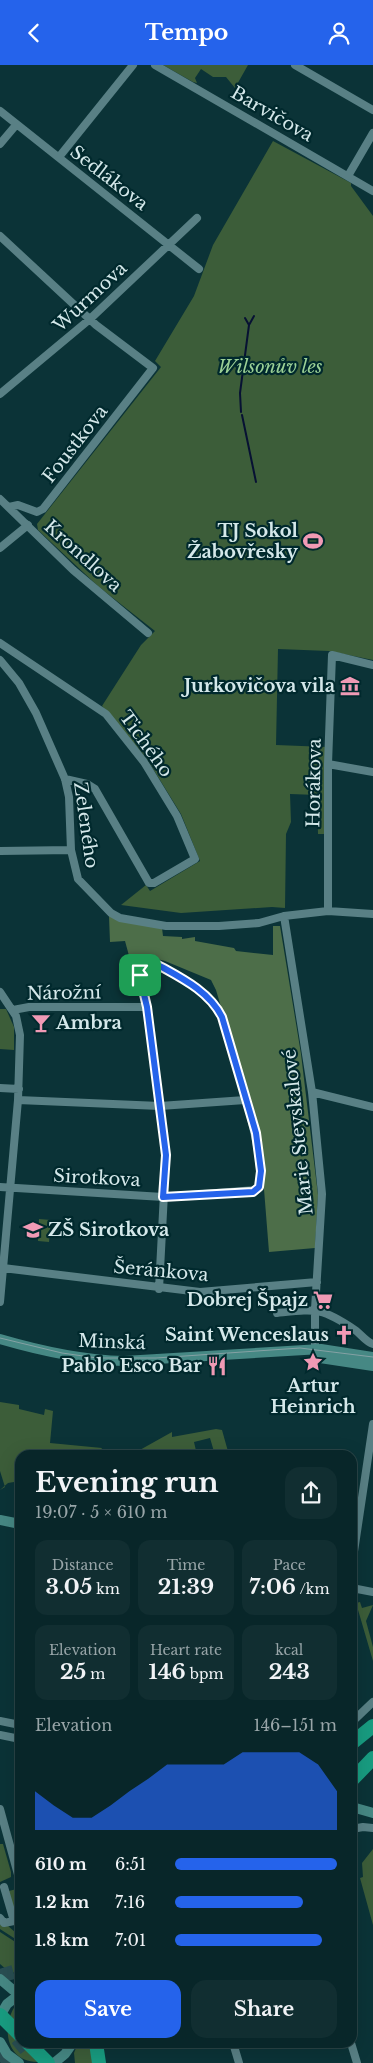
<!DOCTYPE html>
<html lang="en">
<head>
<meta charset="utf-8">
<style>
  body { margin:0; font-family:"Libre Baskerville",serif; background:#112e31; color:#f1f3f6; height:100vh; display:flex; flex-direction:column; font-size:19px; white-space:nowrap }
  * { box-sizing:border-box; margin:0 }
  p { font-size:16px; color:#98a5a8 }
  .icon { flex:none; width:28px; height:28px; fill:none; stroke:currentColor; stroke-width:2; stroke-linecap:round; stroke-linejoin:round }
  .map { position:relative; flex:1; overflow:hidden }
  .sheet { position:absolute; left:15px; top:1385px; width:342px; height:598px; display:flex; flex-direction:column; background:#082629; border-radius:15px; box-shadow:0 5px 20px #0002,0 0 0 1px #294346 }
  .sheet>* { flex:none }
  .pin { position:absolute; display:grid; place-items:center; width:42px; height:42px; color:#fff; margin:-21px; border-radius:10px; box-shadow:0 2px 8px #0006 }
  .round { display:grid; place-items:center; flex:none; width:52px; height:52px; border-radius:15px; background:#112e31 }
  .overview { display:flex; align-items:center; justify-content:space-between; height:85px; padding:0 20px }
  h1 { font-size:28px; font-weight:700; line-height:38px }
  .figures { display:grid; grid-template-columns:repeat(3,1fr); gap:8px; height:85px; padding:5px 20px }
  .figures div { display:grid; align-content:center; border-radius:12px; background:#112e31; text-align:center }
  .figures b { font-size:21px; font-weight:700 }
  .figures small { font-size:14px; font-weight:400 }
  .figures p { font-size:14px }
  .chart { height:140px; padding:10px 20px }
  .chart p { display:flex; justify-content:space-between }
  .chart svg { width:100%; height:90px; margin-top:5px; fill:#2563eb; opacity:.7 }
  .primary-button { display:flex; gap:10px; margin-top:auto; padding:10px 20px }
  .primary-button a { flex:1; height:58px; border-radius:15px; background:#2563eb; color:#fff; font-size:20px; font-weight:700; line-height:58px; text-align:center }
  .primary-button a+a { background:#112e31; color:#f1f3f6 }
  ul { padding:0 20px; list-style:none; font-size:16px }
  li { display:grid; grid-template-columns:80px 60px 1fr; align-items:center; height:38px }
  li i { height:12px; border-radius:6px; background:#2563eb }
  header { display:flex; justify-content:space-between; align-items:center; height:65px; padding:0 20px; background:#2563eb; color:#fff; font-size:22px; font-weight:700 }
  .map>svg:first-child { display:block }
</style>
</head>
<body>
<header><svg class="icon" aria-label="back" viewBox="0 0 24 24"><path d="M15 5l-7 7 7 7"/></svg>Tempo<svg class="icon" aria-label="person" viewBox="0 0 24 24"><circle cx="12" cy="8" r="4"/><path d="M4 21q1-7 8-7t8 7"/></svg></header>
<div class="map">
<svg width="373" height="1998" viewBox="0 0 373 1998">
  <rect width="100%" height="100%" fill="#0b3337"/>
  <path fill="#3c5d39" d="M163 0H248L235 23 226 12H213L201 4 195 13 197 18 193 17Z
    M273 76 351 118V121L373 151V595L329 586 278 584 276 680 327 682 326 769H318L317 730 290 729 291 757 286 769 285 843 272 842 181 848 121 840 146 820 150 826 200 796 181 749 147 694 102 641 141 580 155 566 99 522 38 465 37 459 161 302 155 296 194 231 213 180Z
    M0 944H6L14 962V985L0 984Z
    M39 1154 51 1155 49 1177 38 1176Z
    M0 1337 19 1340V1344L44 1350 45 1344 53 1346 50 1378 102 1383 98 1390H20V1416L8 1418 0 1425 5 1422 0 1406Z
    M216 1364 222 1365 229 1390H215L210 1373 194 1377 197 1390H136L138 1386 172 1367V1372Z
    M360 1537 362 1543 373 1540 366 1556 373 1582V1596L356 1538Z
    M0 1779H3L11 1807V1812L0 1817Z
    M373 1784V1860L360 1813 363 1812 362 1798Z
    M20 1823V1877L0 1864V1860H7L16 1868 19 1867 8 1831 9 1826Z
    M0 1867 20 1880V1910L7 1905 0 1899Z
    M20 1935V1978H36L39 1997C3 1998 0 1955 20 1935Z
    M78 1978H92L95 1998H75L74 1988Z"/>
  <path fill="#4d6e49" d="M109 851 162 863 163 871 182 872V874L195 872V876L234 883 236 886 273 890V861H280L301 989 318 1130 315 1183 269 1187 260 1074 216 925 211 915 165 896 145 891 131 898 125 876 110 877Z"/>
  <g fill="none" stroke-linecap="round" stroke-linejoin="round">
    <path stroke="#071133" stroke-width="2" d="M249 260 254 251
      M241 347 240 328 249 260 245 253
      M242 350 256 417"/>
    <path stroke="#294e52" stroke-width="14" stroke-dasharray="14 7" stroke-linecap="butt" d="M0 1911 20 1905
      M0 1997 23 1978"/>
    <path stroke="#598085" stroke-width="8" d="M155 0 373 126
      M295 0 373 45
      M0 46 199 204
      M0 79 16 60
      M59 92 133 0
      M348 111 373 68
      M0 171 96 260 153 303 43 444 37 447 18 440 9 442
      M0 329 90 254 197 153
      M0 434 73 505 148 568
      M0 483 28 460
      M0 578 106 649 144 697 177 751 195 794 154 818H149L95 724 87 719 65 714
      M0 595 19 618 36 648 65 714 69 732 71 785 78 814 111 848 120 853 166 861H219L259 858 284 851 328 846 373 849
      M328 699 373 707
      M0 786 71 785
      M328 846V699L332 590 373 600
      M284 851 312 1027 322 1129 315 1244V1286
      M0 927 16 951 20 970 18 1035 0 1237
      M13 945 29 942H147
      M0 1023 19 1024
      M312 1027 373 1042
      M18 1035 160 1041 245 1035
      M0 1122 163 1132 256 1125C273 1108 230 979 222 952 208 924 177 911 151 896L144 894 137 900 147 942 166 1090 159 1224
      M3 1203 200 1227 317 1217
      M277 1248C316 1244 321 1242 355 1265 361 1269 366 1277 373 1279
      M352 1500 373 1359
      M352 1523 373 1527
      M0 1656 20 1660
      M352 1657 373 1637
      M0 1670 20 1674
      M0 1744 20 1817
      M352 1764 363 1762 373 1763
      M0 1853 4 1858 14 1856 4 1822
      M233 1978 239 1998
      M351 1978 357 1998"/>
    <path stroke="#468884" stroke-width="10" d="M0 1274C41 1286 81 1295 124 1296L321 1284 373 1292
      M315 1286 320 1293 373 1301
      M0 1455 20 1459
      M352 1742 373 1748
      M0 1914 13 1925 20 1927
      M0 1951 7 1939 20 1929
      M0 1977 7 1989 19 1998
      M54 1998 65 1989 72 1979"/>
    <path stroke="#189c80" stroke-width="14" d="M352 1678 373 1661
      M352 1715 373 1693
      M0 1950 20 1970
      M28 1978 48 1998
      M96 1978 99 1998"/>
    <path stroke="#85a1a4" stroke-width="1" d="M0 1273 62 1288 97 1293H156L300 1283 373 1292"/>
  </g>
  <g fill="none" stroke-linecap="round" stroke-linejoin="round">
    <defs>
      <path id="route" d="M144 894 151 896C177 911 208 924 222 952L256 1068 261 1106 259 1122 253 1127 163 1132 166 1090 147 942 137 900Z"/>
    </defs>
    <use href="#route" stroke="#fff" stroke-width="10"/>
    <use href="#route" stroke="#2563eb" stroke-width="6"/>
  </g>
  <defs>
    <symbol id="stadium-bare" viewBox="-9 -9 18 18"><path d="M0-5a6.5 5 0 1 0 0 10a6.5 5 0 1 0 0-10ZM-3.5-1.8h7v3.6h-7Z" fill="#f09ab5" stroke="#00292d" stroke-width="2.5" paint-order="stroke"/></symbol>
    <symbol id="museum-bare" viewBox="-9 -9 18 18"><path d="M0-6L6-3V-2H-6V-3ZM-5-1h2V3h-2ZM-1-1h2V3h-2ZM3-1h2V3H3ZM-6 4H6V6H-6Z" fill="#f09ab5" stroke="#00292d" stroke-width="2.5" paint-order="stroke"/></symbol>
    <symbol id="bar-bare" viewBox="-9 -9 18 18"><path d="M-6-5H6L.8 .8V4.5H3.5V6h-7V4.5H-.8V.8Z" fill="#f09ab5" stroke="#00292d" stroke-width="2.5" paint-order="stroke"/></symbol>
    <symbol id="school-bare" viewBox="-9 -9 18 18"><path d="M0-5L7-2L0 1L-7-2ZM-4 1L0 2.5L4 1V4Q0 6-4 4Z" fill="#f09ab5" stroke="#00292d" stroke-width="2.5" paint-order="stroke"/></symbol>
    <symbol id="supermarket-bare" viewBox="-9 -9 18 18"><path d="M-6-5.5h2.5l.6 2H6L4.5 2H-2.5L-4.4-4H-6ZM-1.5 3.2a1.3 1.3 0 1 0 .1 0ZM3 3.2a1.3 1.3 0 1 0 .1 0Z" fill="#f09ab5" stroke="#00292d" stroke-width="2.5" paint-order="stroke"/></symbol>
    <symbol id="church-bare" viewBox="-9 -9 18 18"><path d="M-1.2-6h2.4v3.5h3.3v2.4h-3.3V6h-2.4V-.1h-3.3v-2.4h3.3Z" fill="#f09ab5" stroke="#00292d" stroke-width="2.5" paint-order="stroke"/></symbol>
    <symbol id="sight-bare" viewBox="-9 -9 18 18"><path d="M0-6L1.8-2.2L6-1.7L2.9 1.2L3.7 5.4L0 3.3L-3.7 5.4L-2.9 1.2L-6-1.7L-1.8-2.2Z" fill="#f09ab5" stroke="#00292d" stroke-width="2.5" paint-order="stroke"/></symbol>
    <symbol id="restaurant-bare" viewBox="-9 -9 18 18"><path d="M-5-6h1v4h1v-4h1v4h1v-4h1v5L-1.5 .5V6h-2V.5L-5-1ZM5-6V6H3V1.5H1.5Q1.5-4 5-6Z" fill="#f09ab5" stroke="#00292d" stroke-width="2.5" paint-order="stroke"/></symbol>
  </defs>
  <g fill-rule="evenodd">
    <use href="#stadium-bare" x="299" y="462" width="28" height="28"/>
    <use href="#museum-bare" x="336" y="607" width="28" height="28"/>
    <use href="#bar-bare" x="27" y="944" width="28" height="28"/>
    <use href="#school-bare" x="19" y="1151" width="28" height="28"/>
    <use href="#supermarket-bare" x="309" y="1221" width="28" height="28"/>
    <use href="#church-bare" x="330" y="1256" width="28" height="28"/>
    <use href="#sight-bare" x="299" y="1283" width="28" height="28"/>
    <use href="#restaurant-bare" x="203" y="1287" width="28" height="28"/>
  </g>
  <g text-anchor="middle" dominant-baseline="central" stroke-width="4.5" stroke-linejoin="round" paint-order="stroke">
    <g font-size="18" fill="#d4e8ea" stroke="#00292d">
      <text transform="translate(272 49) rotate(30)">Barvičova</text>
      <text transform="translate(109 113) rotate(38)">Sedlákova</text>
      <text transform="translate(90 232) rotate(-43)">Wurmova</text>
      <text transform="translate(75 379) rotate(-52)">Foustkova</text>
      <text transform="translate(83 491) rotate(42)">Krondlova</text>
      <text transform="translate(146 679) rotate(54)">Tichého</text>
      <text transform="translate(314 718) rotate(-89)">Horákova</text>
      <text transform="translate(86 760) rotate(82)">Zeleného</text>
      <text transform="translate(64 928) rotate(-1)">Nárožní</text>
      <text transform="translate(298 1067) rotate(-96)">Marie Steyskalové</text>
      <text transform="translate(97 1113) rotate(3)">Sirotkova</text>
      <text transform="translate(161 1206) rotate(5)">Šeránkova</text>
      <text transform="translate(112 1277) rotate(2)">Minská</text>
    </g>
    <g font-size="18" font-style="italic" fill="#9bd196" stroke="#00292d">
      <text x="270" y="302">Wilsonův les</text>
    </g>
    <g font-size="18" font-weight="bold" fill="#d4e8ea" stroke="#00292d" text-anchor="end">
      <text x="298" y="466">TJ Sokol<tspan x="298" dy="21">Žabovřesky</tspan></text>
      <text x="335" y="621">Jurkovičova vila</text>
      <text x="56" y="958" text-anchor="start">Ambra</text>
      <text x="48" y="1165" text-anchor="start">ZŠ Sirotkova</text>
      <text x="308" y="1235">Dobrej Špajz</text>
      <text x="329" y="1270">Saint Wenceslaus</text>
      <text x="202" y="1301">Pablo Esco Bar</text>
      <text x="313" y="1321" text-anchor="middle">Artur<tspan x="313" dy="21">Heinrich</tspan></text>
    </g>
  </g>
</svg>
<div class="pin" style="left:140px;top:910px;background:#1e9e55"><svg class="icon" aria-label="arrive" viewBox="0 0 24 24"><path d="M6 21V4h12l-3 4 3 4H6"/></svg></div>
<section class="sheet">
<div class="overview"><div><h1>Evening run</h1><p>19:07 · 5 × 610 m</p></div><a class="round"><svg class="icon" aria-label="share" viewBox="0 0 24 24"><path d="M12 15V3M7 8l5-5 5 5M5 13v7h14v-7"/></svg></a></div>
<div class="figures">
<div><p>Distance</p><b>3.05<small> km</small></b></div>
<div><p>Time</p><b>21:39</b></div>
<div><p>Pace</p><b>7:06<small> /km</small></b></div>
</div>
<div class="figures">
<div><p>Elevation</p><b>25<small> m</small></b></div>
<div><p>Heart rate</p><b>146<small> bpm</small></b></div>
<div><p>kcal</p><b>243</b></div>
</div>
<div class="chart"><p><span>Elevation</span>146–151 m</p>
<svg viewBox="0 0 160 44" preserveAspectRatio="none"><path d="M0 44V25L10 32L20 38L30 38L40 32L50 25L60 19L70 12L80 12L90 12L100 12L110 6L120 6L130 6L140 6L150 12L160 25V44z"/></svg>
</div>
<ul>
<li><b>610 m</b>6:51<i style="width:100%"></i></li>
<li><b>1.2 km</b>7:16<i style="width:79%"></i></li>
<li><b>1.8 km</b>7:01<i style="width:91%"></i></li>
</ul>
<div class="primary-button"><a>Save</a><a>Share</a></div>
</section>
</div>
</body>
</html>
